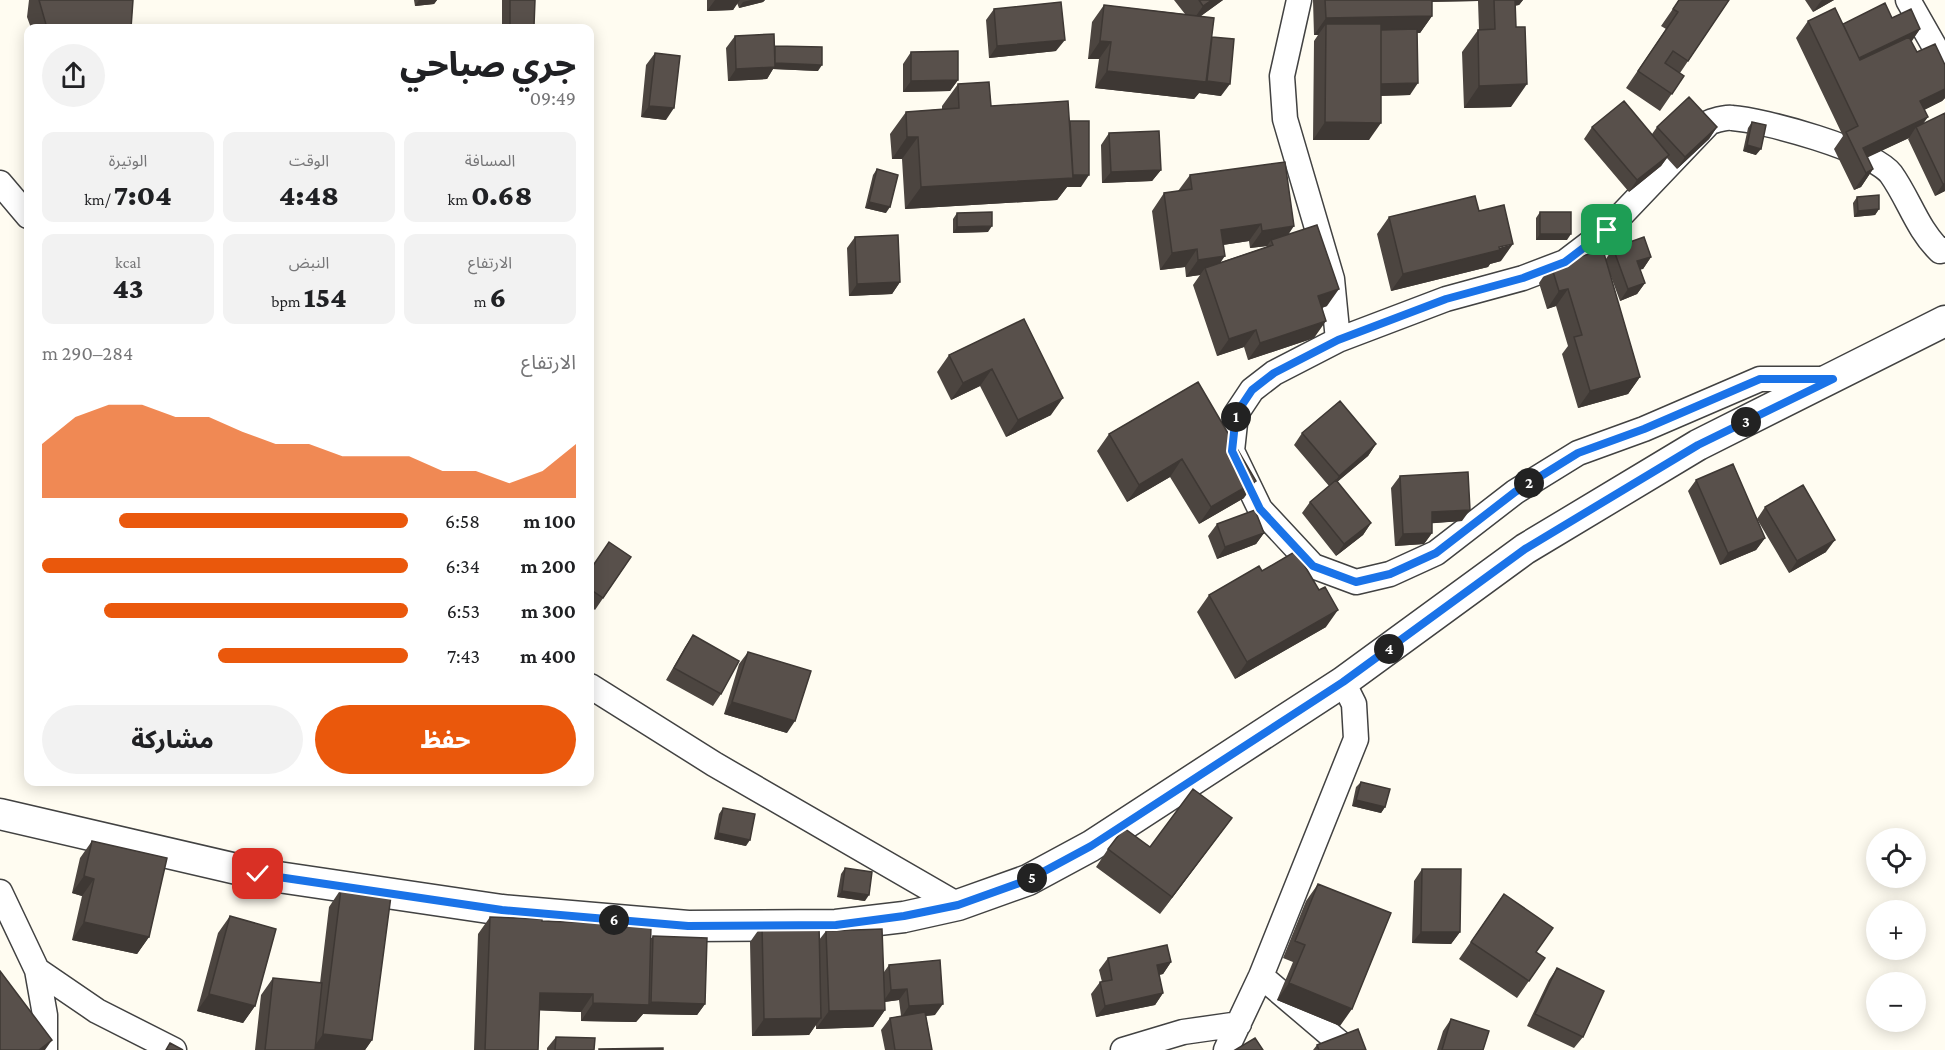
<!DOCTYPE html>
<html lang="ar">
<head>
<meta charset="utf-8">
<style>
  body { margin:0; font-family:"Crimson Pro","Noto Sans Arabic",serif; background:#f2f2f2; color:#202124; direction:rtl; height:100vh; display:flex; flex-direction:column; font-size:22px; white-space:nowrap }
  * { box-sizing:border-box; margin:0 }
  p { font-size:20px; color:#757577 }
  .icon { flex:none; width:33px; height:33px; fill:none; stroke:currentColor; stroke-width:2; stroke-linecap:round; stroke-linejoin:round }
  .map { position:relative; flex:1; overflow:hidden; direction:ltr }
  .sheet { position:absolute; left:24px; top:24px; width:570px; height:762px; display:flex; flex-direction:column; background:#fff; border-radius:12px; box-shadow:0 3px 15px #0003; direction:rtl }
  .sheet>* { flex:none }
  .fabs { position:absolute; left:1866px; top:828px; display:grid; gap:12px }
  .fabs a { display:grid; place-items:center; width:60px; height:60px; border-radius:50%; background:#fff; box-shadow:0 3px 15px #0003; font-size:30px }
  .pin { position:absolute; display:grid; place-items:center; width:51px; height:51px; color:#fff; margin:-26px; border-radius:12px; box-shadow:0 3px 9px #0006 }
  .km { position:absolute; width:30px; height:30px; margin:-15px; border-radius:50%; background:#222; color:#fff; font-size:16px; line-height:30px; text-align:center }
  .round { display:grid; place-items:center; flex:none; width:63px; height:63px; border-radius:32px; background:#f2f2f2 }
  .head { display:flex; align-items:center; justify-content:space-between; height:102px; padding:0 18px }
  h1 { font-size:33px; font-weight:800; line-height:45px }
  .metrics { display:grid; grid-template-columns:repeat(3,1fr); gap:9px; height:102px; padding:6px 18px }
  .metrics div { display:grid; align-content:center; border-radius:12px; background:#f2f2f2; text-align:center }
  .metrics b { font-size:30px; font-weight:800 }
  .metrics small { font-size:16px; font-weight:400 }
  .metrics p { font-size:16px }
  .chart { height:168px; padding:12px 18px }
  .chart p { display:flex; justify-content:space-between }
  .chart svg { width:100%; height:108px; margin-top:6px; fill:#ea580c; opacity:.7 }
  .primary-button { display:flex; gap:12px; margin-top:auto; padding:12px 18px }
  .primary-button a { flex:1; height:69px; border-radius:36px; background:#ea580c; color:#fff; font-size:24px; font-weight:800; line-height:69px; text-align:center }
  .primary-button a+a { background:#f2f2f2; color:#202124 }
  ul { padding:0 18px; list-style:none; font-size:20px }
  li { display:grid; grid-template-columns:96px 72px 1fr; align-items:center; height:45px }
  li i { height:15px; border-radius:8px; background:#ea580c }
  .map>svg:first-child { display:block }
</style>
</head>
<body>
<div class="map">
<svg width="1945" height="1050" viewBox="0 0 1945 1050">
  <rect width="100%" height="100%" fill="#fffcf1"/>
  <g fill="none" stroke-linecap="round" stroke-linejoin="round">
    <defs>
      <path id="minor" d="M1299 0 1282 76 1285 119 1332 279 1338 340
        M1908 0 1945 65
        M0 183 28 216
        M1832 379H1760L1644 429 1578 453 1515 492 1436 553 1390 574 1356 582 1313 566 1260 509 1232 451 1236 414 1252 390 1274 373 1338 340 1446 299 1523 278 1565 262 1607 230 1710 122C1717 120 1725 117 1732 118 1763 120 1873 150 1891 174 1909 199 1917 229 1940 251L1945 250
        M590 686 714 764 958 905
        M0 892 37 970 45 1015V1050
        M37 970 97 1011 174 1050
        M1261 976 1348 1050
        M1123 1050 1183 1032 1239 1024
        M1226 1050 1261 976 1356 739 1354 704 1343 682"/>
      <path id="tertiary" d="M0 814 258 874 502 910 688 926 836 925 904 917 958 905 1028 880 1091 846 1343 682 1525 549 1698 445 1945 321"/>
    </defs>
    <use href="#minor" stroke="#424242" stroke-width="27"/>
    <use href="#tertiary" stroke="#424242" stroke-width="33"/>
    <use href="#minor" stroke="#fff" stroke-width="24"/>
    <use href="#tertiary" stroke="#fff" stroke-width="30"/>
  </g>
  <path fill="#4c4540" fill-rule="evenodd" d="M29 0H133L131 28H31L27 17Z
    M414 0H437L434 4 415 6Z
    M502 0H535L532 28H502Z
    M707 0H765L763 2 739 8 737 3 733 10 707 11Z
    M1174 0H1223L1201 16 1212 37 1221 96 1199 93 1194 99 1095 88 1099 59H1088L1092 22 1104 5 1185 14Z
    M1313 0H1523L1519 5 1515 6 1511 107 1464 108 1462 52 1478 30H1479L1478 1 1432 2V16L1420 33H1417L1410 95 1381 96 1369 140H1313L1314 41 1318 35H1314Z
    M1679 0H1729L1680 73 1684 76 1660 111 1626 88 1666 29 1661 26Z
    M1805 0H1834L1813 12Z
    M994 9 1056 51 989 58 986 20Z
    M1808 21 1920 29 1911 41 1917 52 1945 65V98L1942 101 1924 110 1923 124 1945 113V191L1935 196 1908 139 1909 138 1867 157 1873 169 1861 187 1854 190 1834 149 1843 136 1796 38Z
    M735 36 774 48 775 46 818 71 773 69 767 79 728 81 726 48Z
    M911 52 958 80 950 91 903 92V64Z
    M655 53 666 120 641 117 646 65Z
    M958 84 991 106 1070 121 1081 187H1067L1057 200 905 209 902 159H892L890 134 906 112 942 109V106Z
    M1752 122 1756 155 1743 151 1748 128Z
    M1592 127 1652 134 1657 127H1717L1709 139 1677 169 1667 158 1661 166 1629 192 1584 139Z
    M1109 133 1161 170 1152 181 1102 183 1101 145Z
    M877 169 886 213 865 208 873 175Z
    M1190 175 1289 234 1327 306 1322 308 1314 338 1248 360 1244 347 1217 356 1193 285 1200 275 1186 277 1185 267 1160 270 1152 211 1164 193 1178 191ZM1249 241 1250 248 1267 246 1266 247 1221 262 1223 245Z
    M1857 197 1879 209 1875 215 1854 217 1853 203Z
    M1540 212 1567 240H1536V218Z
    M957 213 988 232 953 233V219Z
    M1389 217 1501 261 1490 264 1488 267 1391 291 1377 234Z
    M855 237 900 282 892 294 849 296 847 248Z
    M1613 248 1651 257 1643 269H1640L1645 283 1637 294 1620 301 1610 274 1640 377 1628 394 1578 408 1562 354 1568 346 1556 306 1547 309 1539 283 1551 265 1606 259Z
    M1024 319 1051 415 1006 437 980 386 951 400 937 372 949 355Z
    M1198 382 1244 498 1199 524 1170 477 1127 502 1097 451 1109 434Z
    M1302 433 1376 444 1368 456 1337 482 1371 523 1363 535 1336 556 1302 513 1310 502 1329 486 1294 445Z
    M1400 476 1462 521 1432 523V533L1424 544 1395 546 1391 488Z
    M1696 480 1765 538 1756 550 1720 565 1688 491Z
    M1765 507 1826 552 1789 573 1757 519Z
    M1217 524 1264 533 1256 544 1217 559 1208 536Z
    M631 557 595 610 590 606V570Z
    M1262 571 1326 627 1235 679 1197 612 1209 595Z
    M693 635 721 694 713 706 666 680 685 647Z
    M748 652 787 733 724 714 739 664Z
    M28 724V760H26L25 729Z
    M1361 782 1385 807 1381 813 1352 806 1356 787Z
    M723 808 746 846 714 839 719 814Z
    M1232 818 1160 914 1096 867 1108 849 1150 847Z
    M92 841 149 937 137 954 72 940 82 896 72 893 80 858Z
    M845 868 865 901 837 897 841 874Z
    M1422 869 1460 932 1451 944 1412 943 1414 881Z
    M1318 884 1340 1026 1277 1000 1293 962 1283 958 1306 901Z
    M341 889 372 1040 365 1050H255L261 995 273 978 320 983 329 907Z
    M1504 894 1536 952 1545 958 1517 998 1459 959Z
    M230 916 255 1006 243 1023 197 1011 218 933Z
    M490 917 542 921 651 939 653 936 705 1004 697 1015 643 1014 636 1022 581 1021V1012L539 1010 538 1050H474L478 934Z
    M762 925 819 940 826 931 884 972 889 965 935 1015 926 1016 932 1050H885L881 1030 890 1018 901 1016 899 1000 885 1002V1010L873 1027 816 1029V1024L809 1035 752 1036 750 942Z
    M1108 958 1171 962 1163 974 1159 975 1163 993 1155 1005 1096 1017 1091 994 1100 982H1102L1099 970Z
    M1557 968 1583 1037 1574 1048 1527 1026 1549 980Z
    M1451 1019 1483 1050H1437L1443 1031Z
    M556 1037 594 1050H547V1048Z
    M1317 1045 1366 1050H1313Z"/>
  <path fill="#3e3834" d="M419 0H437L434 4 415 6Z
    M715 0H740L733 10 707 11Z
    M751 0H765L763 2 739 8 743 2Z
    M1212 0H1223L1191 23 1203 6Z
    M1417 0H1479L1478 1 1415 2Z
    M1503 0H1523L1519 5 1499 6Z
    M1822 0H1834L1813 12 1821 1Z
    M1432 16 1420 33 1378 34 1326 24 1318 35H1314L1326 18Z
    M510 26H534L532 28H508Z
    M1920 29 1912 41 1848 71 1856 59Z
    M1065 40 1056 51 989 58 997 46Z
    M1100 41 1111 42 1099 59H1088Z
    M775 63 822 65 818 71 773 69 767 79 728 81 736 69Z
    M1107 71 1207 81 1230 84 1221 96 1199 93 1194 99 1095 88Z
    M958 80 950 91 903 92 911 81Z
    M1418 83 1410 95 1371 96 1379 84Z
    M1527 84 1511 107 1464 108 1479 86Z
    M1945 89V98L1942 101 1908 118 1920 101Z
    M649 106 674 108 666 120 641 117Z
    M1928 117 1918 131 1916 127 1909 138 1860 161 1863 148Z
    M1325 122 1381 123 1369 140H1313Z
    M1717 127 1709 139 1677 169 1685 157Z
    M907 137H918L902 159H892Z
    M1747 145 1761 149 1756 155 1743 151Z
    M1669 155 1661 166 1629 192 1637 180Z
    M1873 169 1861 187 1854 190 1866 173Z
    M1161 170 1152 181 1102 183 1111 172Z
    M1066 175H1089L1081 187H1067L1057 200 905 209 921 187Z
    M1943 184H1945V191L1935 196Z
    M869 202 890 207 886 213 865 208Z
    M1879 209 1875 215 1854 217 1858 211Z
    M1261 224 1249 241 1209 247 1221 230Z
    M992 226 988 232 953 233 957 227Z
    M1294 226 1282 244 1271 240 1267 246 1250 248 1262 231Z
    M1540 234H1571L1567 240H1536Z
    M1513 244 1501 261 1490 264 1488 267 1391 291 1403 274Z
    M1197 249 1185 267 1160 270 1172 253Z
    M1225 256 1213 273 1205 268 1200 275 1186 277 1198 260Z
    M1651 257 1643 269 1629 273 1637 261Z
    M900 282 892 294 849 296 857 284Z
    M1645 283 1637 294 1620 301 1628 289Z
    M1339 289 1327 306 1306 313 1318 296Z
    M1568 289 1556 306 1547 309 1559 291Z
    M1326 321 1314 338 1248 360 1260 343Z
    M1256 330 1244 347 1217 356 1229 339Z
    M992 369 980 386 951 400 963 383Z
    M1640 377 1628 394 1578 408 1590 391Z
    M1063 398 1051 415 1006 437 1018 420Z
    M1376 444 1368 456 1330 488 1339 476Z
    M1182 459 1170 477 1127 502 1139 485Z
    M1256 481 1244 498 1199 524 1211 507Z
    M1470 510 1462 521 1423 524 1432 512Z
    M1371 523 1363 535 1336 556 1344 544Z
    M1264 533 1256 544 1217 559 1225 547Z
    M1432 533 1424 544 1395 546 1403 534Z
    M1765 538 1756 550 1720 565 1728 553Z
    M1835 540 1826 552 1789 573 1797 561Z
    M1338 610 1326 627 1235 679 1247 662Z
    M732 702 795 721 787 733 724 714Z
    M1356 800 1385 807 1381 813 1352 806Z
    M1232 818 1219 835 1160 914 1172 897Z
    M718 833 750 840 746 846 714 839Z
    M84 876 94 879 82 896 72 893Z
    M842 891 869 895 865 901 837 897Z
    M84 922 149 937 137 954 72 940Z
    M1421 932H1460L1451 944 1412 943Z
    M1171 962 1163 974 1149 977 1157 965Z
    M1289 983 1352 1009 1340 1026 1277 1000Z
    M907 989 899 1000 883 1002 891 990Z
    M540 993 593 994 581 1012 527 1010Z
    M1163 993 1155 1005 1096 1017 1105 1006Z
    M209 994 255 1006 243 1023 197 1011Z
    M651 1002 705 1004 697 1015 643 1014 636 1022 581 1021 593 1003 648 1005Z
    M943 1004 935 1015 901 1018 909 1006Z
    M885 1010 873 1027 816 1029 829 1011Z
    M821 1018 809 1035 752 1036 764 1019Z
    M323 1034 372 1040 365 1050H312Z
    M52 1040 45 1050H39Z"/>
  <path fill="#58504b" stroke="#3e3834" stroke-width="1.5" d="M39 0H133L131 28H47Z
    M510 0H535L534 26H510Z
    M1199 0H1212L1203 6Z
    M1325 0H1432V16L1326 18Z
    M1494 0H1515L1516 27H1525L1527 84 1479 86 1478 30 1495 29Z
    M1679 0H1729L1688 61 1673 51 1665 63 1684 76 1672 94 1638 71 1678 12 1673 9Z
    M1061 2 1065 40 997 46 994 9Z
    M1885 3 1892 18 1911 9 1920 29 1859 58 1843 24Z
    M1104 5 1214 18 1206 82 1107 71 1111 42 1100 41Z
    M1835 8 1860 60 1909 37 1917 52 1935 44 1945 65V89L1920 101 1928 117 1863 148 1873 169 1866 173 1846 132 1858 126 1808 21Z
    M1326 24H1381V123L1325 122Z
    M1417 29 1418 83 1381 84V30Z
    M774 34 775 67 736 69 735 36Z
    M1212 37 1234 39 1230 84 1207 81Z
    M775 46 822 47V65L775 63Z
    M958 51V80L911 81V52Z
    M655 53 680 56 674 108 649 106Z
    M989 82 991 106 1068 101 1073 178 921 187 918 137H907L906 112 959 108 958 84Z
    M1689 97 1717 127 1685 157 1657 127Z
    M1624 101 1669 155 1637 180 1592 127Z
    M1945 113V184H1943L1916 127Z
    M1070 121H1089V175H1073Z
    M1752 122 1766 125 1761 149 1747 145Z
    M1159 131 1161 170 1111 172 1109 133Z
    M1285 162 1294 226 1262 231 1261 224 1221 230 1225 256 1198 260 1197 249 1172 253 1164 193 1192 189 1190 175Z
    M877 169 898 175 890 207 869 202Z
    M1879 195V209L1858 211 1857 197Z
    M1475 196 1479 211 1504 205 1513 244 1499 247 1500 250 1403 274 1389 217Z
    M992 212V226L957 227V213Z
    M1540 212H1571V234H1540Z
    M1317 225 1339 289 1318 296 1326 321 1260 343 1256 330 1229 339 1205 268 1273 245 1271 240Z
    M898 235 900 282 857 284 855 237Z
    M1644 237 1651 257 1637 261 1645 283 1628 289 1613 248Z
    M1603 250 1640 377 1590 391 1574 337 1582 335 1568 289 1559 291 1551 265Z
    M1024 319 1063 398 1018 420 992 369 963 383 949 355Z
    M1198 382 1256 481 1211 507 1182 459 1139 485 1109 434Z
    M1340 401 1376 444 1339 476 1302 433Z
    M1733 464 1765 538 1728 553 1696 480Z
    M1468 472 1470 510 1432 512V533L1403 534 1400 476Z
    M1336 480 1371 523 1344 544 1310 502Z
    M1803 485 1835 540 1797 561 1765 507Z
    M1255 510 1264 533 1225 547 1217 524Z
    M609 542 631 557 603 598 590 589V570Z
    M1296 551 1319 590 1325 587 1338 610 1247 662 1209 595 1259 566 1262 571Z
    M693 635 739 661 721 694 674 668Z
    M748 652 811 671 795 721 732 702Z
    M1361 782 1390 789 1385 807 1356 800Z
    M1193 789 1232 818 1172 897 1108 849 1124 828 1150 847Z
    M723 808 755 814 750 840 718 833Z
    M92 841 167 858 149 937 84 922 94 879 84 876Z
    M845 868 872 872 869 895 842 891Z
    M1422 869H1461L1460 932H1421Z
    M1318 884 1391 913 1352 1009 1289 983 1305 945 1295 941Z
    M341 889 391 896 372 1040 323 1034Z
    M1504 894 1553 928 1536 952 1545 958 1529 981 1471 942Z
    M230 916 276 929 255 1006 209 994Z
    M490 917 542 919V921L651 925 649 1005 593 1003V994L540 993 538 1050H485Z
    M819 924 821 1018 764 1019 762 925Z
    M882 929 885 1010 829 1011 826 931Z
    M653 936 707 938 705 1004 651 1002Z
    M1167 945 1171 962 1157 965 1163 993 1105 1006 1100 982 1112 980 1108 958Z
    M940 960 943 1004 909 1006 907 989 891 990 889 965Z
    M1557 968 1604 991 1583 1037 1535 1014Z
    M0 971 52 1040 39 1050H0Z
    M273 978 322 983 315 1050H265Z
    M925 1012 932 1050H895L890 1018Z
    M1451 1019 1489 1031 1483 1050H1442Z
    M1358 1029 1366 1050H1319L1317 1045Z
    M556 1037 595 1038 594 1050H555Z
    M1255 1038 1263 1050H1235Z
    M170 1043 183 1050H166Z
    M663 1048V1050H599V1049Z"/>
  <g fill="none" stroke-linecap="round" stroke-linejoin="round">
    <defs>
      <path id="route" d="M258 874 502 910 688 926 836 925 904 916 958 905 1028 880 1091 846 1343 682 1525 549 1698 445 1833 379H1760L1644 429 1578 453 1515 492 1436 553 1390 574 1356 582 1313 566 1260 509 1232 451 1236 414 1252 390 1274 373 1338 340 1446 299 1523 278 1565 262 1607 230"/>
    </defs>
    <use href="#route" stroke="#fff" stroke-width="12"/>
    <use href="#route" stroke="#1a73e8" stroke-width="8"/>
  </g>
</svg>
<div class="fabs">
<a><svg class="icon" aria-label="locate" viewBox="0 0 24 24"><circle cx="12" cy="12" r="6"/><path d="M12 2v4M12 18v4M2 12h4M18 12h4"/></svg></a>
<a>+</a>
<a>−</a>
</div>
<div class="pin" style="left:1607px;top:230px;background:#1e9e55"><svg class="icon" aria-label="arrive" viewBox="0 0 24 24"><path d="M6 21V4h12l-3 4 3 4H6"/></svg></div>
<div class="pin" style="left:258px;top:874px;background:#d93025"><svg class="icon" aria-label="check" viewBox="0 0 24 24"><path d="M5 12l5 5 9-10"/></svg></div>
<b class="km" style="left:1236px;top:417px">1</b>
<b class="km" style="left:1529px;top:483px">2</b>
<b class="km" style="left:1746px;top:422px">3</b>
<b class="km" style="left:1389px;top:649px">4</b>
<b class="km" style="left:1032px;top:878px">5</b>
<b class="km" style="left:614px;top:920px">6</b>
<section class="sheet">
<div class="head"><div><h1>جري صباحي</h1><p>09:49</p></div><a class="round"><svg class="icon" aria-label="share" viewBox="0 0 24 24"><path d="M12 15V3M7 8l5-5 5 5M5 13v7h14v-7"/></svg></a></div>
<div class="metrics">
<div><p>المسافة</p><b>0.68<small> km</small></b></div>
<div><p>الوقت</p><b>4:48</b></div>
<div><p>الوتيرة</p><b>7:04<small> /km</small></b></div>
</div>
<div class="metrics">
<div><p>الارتفاع</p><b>6<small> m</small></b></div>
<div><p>النبض</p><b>154<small> bpm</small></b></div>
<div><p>kcal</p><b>43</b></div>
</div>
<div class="chart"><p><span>الارتفاع</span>284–290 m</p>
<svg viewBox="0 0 160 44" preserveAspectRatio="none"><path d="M0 44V22L10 11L20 6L30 6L40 11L50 11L60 17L70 22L80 22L90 27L100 27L110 27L120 33L130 33L140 38L150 33L160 22V44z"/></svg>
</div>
<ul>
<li><b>100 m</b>6:58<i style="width:79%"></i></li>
<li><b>200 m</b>6:34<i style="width:100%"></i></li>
<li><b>300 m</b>6:53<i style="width:83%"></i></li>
<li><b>400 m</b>7:43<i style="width:52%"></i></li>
</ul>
<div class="primary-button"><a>حفظ</a><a>مشاركة</a></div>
</section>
</div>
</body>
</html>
